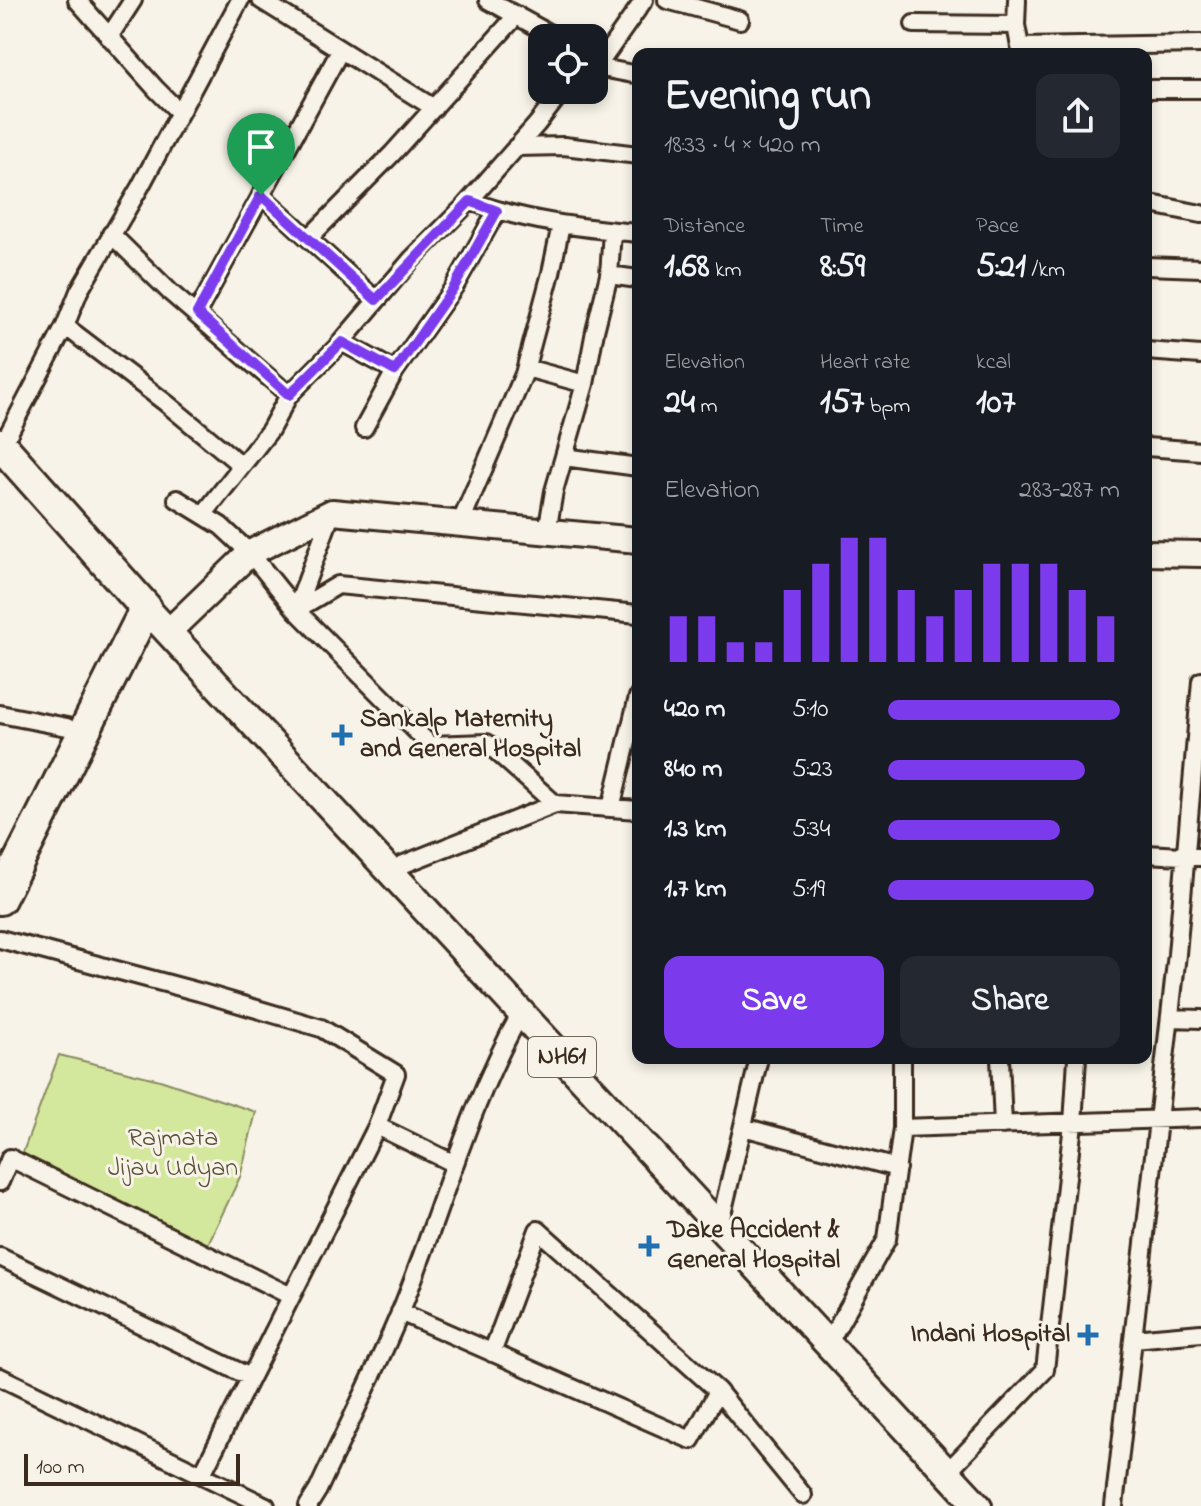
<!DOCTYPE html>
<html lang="en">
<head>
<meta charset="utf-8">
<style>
  body { margin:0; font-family:"Indie Flower",sans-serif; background:#242831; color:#f1f3f6; height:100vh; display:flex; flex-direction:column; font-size:30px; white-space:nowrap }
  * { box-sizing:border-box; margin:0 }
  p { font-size:26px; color:#9ea1a6 }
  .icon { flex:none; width:44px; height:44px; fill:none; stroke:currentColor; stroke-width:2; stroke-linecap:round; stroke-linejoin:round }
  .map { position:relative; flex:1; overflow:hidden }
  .details { position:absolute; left:632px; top:48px; width:520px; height:1016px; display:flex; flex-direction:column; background:#171b24; border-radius:16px; box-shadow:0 4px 12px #0003 }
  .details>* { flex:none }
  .buttons { position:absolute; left:528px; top:24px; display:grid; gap:16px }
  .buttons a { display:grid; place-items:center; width:80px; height:80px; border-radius:16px; background:#171b24; box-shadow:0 4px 12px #0003; font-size:40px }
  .scale { position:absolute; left:24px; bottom:20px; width:216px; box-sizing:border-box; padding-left:8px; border:4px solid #3b2a1e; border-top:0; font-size:22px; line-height:28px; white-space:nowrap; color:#3b2a1e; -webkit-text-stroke:6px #f7f3e8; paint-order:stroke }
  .pin { position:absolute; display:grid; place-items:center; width:68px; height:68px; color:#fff; margin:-82px -34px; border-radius:50% 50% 50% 0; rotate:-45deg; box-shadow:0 0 8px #0007 }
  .pin .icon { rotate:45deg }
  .round { display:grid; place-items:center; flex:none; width:84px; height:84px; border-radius:16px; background:#242831 }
  .summary { display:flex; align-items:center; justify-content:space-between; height:136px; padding:0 32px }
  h1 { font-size:44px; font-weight:800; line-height:60px }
  .stats { display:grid; grid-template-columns:repeat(3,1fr); gap:12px; height:136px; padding:8px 32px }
  .stats div { display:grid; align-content:center }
  .stats b { font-size:34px; font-weight:800 }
  .stats small { font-size:22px; font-weight:400 }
  .stats p { font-size:22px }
  .chart { height:224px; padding:16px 32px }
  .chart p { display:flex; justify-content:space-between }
  .chart svg { width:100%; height:144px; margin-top:8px; stroke:#7c3aed; stroke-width:6 }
  .primary-button { display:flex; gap:16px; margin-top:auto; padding:16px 32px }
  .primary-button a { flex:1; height:92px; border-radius:16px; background:#7c3aed; color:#fff; font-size:32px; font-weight:800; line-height:92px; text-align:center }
  .primary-button a+a { background:#242831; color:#f1f3f6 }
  ul { padding:0 32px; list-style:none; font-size:26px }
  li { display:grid; grid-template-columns:128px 96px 1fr; align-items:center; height:60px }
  li i { height:20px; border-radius:10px; background:#7c3aed }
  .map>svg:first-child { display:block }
</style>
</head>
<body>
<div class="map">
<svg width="1201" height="1506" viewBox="0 0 1201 1506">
  <rect width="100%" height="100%" fill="#f7f3e8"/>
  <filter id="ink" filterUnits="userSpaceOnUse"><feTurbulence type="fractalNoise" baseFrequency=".0125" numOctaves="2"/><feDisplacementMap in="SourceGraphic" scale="16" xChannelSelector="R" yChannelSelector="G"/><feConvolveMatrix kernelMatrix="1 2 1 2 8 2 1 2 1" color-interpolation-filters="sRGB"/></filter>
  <g filter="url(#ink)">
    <path fill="#d4e89d" stroke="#88895e" stroke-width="2" d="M59 1055 160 1080 256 1112 240 1177 208 1244 22 1155Z"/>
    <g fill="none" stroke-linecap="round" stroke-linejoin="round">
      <defs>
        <path id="street" d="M77 0 156 89 179 112
          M261 0 434 108
          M488 0 557 38
          M667 0 740 20
          M914 24 1016 25 1020 47 1201 44
          M1016 25 1017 0
          M109 37 133 0
          M594 61 607 69 638 75
          M599 64 644 0
          M1146 89H1201
          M516 147 564 146 638 155
          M261 195 376 300
          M470 201C524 221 580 228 638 233
          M1146 203 1201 214
          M111 234 171 293 289 395
          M309 238 392 154 517 15
          M1146 266 1201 268
          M609 275 638 279
          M197 313 340 51
          M65 326 166 403 241 465
          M342 342 395 371
          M1146 351 1201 355
          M526 368 585 384
          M364 428 395 371 454 287 497 211
          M2 446 65 326 79 291 140 187 240 0
          M1146 447 1201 451
          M564 457 638 467
          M177 499 221 526 250 553 296 610 430 745 487 743 555 804
          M203 515 270 430 289 395 338 346 412 259 463 208 537 124 563 90
          M460 524 524 374 551 273 561 225
          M547 532 554 491 585 384 595 331 609 275 612 231
          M296 610 338 585 638 614
          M296 610 332 512
          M0 714 67 727
          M611 808 638 697
          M1146 854 1201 857
          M389 870 555 804 638 810
          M0 939 199 992 321 1028 396 1074 377 1126
          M1170 1018 1201 1019
          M902 1058V1128L1201 1118
          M1000 1058 1003 1125
          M743 1127 897 1168
          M0 1182 10 1158 291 1296
          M719 1227 759 1058
          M0 1257 250 1377
          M400 1312 691 1440 718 1391 538 1230 492 1353
          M1133 1339 1201 1333
          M828 1344 887 1239 902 1128
          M0 1377 266 1506
          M718 1391 803 1495
          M947 1472 1045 1370 1073 1124 1077 1058
          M202 1474 377 1126 453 1163
          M308 1506 318 1490C345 1431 375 1373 400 1313 441 1213 467 1108 521 1013
          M1114 1506 1177 954 1201 681"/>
        <path id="secondary" d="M1146 553 1201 554
          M168 632 250 553 332 512 638 540"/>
        <path id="primary" d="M146 608 978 1506"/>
        <path id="highway" d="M0 444 146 608 0 899"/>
      </defs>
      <use href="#street" stroke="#3b2a1e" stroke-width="22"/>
      <use href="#secondary" stroke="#3b2a1e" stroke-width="30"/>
      <use href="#primary" stroke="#3b2a1e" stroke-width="32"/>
      <use href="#highway" stroke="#3b2a1e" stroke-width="36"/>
      <use href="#street" stroke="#f7f3e8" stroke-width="16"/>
      <use href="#secondary" stroke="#f7f3e8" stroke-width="24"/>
      <use href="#primary" stroke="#f7f3e8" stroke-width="26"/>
      <use href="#highway" stroke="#f7f3e8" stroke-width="30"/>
    </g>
  </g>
  <g fill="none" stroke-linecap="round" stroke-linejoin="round" filter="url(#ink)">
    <defs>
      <path id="route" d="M261 195 376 300 470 201 497 211 454 287 395 371 342 342 289 395 197 313Z"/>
    </defs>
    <use href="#route" stroke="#fff" stroke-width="16"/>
    <use href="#route" stroke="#7c3aed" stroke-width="10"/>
  </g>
  <g fill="#1f6fb2" stroke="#f7f3e8" stroke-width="3">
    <path d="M338 723h8v8h8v8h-8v8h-8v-8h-8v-8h8z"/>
    <path d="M645 1234h8v8h8v8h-8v8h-8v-8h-8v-8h8z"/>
    <path d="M1084 1323h8v8h8v8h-8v8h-8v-8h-8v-8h8z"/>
  </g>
  <g text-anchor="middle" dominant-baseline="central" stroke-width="6" stroke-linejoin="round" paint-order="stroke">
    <rect fill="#f7f3e8" stroke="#73665b" stroke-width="2" x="528" y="1037" width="68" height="40" rx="6"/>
    <g font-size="24" font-weight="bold" fill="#3b2a1e">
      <text x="562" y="1057">NH61</text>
    </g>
    <g font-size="26" font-weight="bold" fill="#3b2a1e" stroke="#f7f3e8" text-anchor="start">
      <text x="360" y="720">Sankalp Maternity<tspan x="360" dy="30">and General Hospital</tspan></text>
      <text x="667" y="1231">Dake Accident &amp;<tspan x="667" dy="30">General Hospital</tspan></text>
      <text x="1070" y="1335" text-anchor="end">Indani Hospital</text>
    </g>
    <g font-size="26" fill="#5a5037" stroke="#f7f3e8">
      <text x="173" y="1139">Rajmata<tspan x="173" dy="30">Jijau Udyan</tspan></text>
    </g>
  </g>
</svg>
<div class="buttons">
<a><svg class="icon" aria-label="locate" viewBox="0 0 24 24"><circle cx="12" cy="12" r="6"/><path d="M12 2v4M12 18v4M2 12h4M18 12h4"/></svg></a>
</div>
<div class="scale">100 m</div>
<div class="pin" style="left:261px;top:195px;background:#1e9e55"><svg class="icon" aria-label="arrive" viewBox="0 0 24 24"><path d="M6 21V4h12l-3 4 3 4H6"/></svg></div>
<section class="details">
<div class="summary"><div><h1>Evening run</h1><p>18:33 · 4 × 420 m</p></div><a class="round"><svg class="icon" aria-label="share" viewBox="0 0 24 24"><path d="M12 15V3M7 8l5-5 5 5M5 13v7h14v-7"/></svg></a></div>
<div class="stats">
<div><p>Distance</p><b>1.68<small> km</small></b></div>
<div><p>Time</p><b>8:59</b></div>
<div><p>Pace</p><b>5:21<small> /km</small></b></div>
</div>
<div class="stats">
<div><p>Elevation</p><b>24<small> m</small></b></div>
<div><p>Heart rate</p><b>157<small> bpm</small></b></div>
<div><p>kcal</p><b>107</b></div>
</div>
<div class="chart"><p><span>Elevation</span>283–287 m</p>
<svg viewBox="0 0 160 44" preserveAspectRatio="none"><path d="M5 44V30M15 44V30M25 44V38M35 44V38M45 44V22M55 44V14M65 44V6M75 44V6M85 44V22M95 44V30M105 44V22M115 44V14M125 44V14M135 44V14M145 44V22M155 44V30"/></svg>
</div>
<ul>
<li><b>420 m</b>5:10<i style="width:100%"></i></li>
<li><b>840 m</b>5:23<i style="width:85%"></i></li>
<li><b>1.3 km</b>5:34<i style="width:74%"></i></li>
<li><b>1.7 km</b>5:19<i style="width:89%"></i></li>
</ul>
<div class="primary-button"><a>Save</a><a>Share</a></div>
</section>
</div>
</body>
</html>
